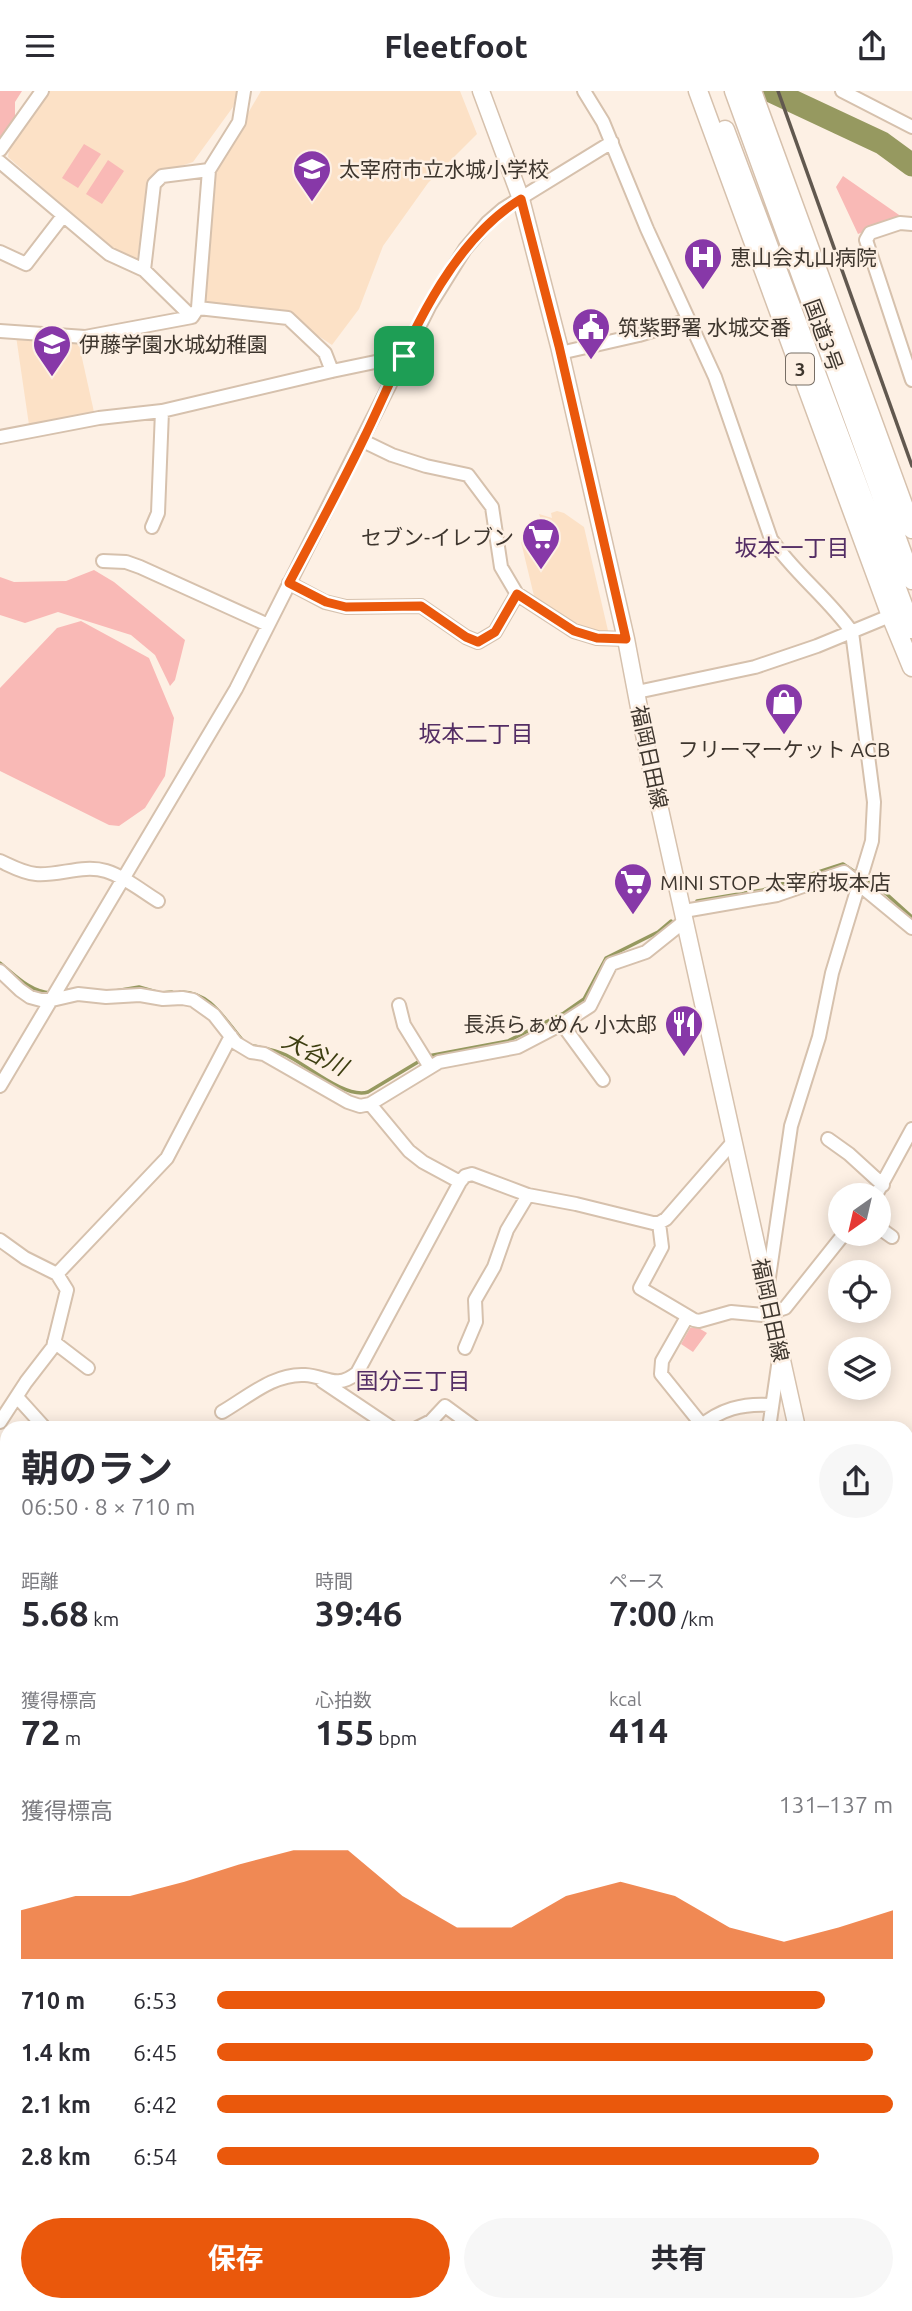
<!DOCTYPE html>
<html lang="ja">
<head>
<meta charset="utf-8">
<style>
  body { margin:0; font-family:Ubuntu,"Noto Sans JP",sans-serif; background:#f7f7f7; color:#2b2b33; height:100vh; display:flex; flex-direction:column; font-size:26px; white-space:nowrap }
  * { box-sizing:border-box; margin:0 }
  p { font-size:23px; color:#7c7c81 }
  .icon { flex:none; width:38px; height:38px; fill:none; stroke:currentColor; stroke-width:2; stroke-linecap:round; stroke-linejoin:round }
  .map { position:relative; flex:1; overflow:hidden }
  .details { position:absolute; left:0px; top:1330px; width:914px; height:891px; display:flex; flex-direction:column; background:#fff; border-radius:21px 21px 0 0; box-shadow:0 4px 18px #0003 }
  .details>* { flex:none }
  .needle { width:46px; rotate:214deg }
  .fabs { position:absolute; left:828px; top:1092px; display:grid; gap:14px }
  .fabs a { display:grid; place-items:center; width:63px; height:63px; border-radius:50%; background:#fff; box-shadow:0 4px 18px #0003; font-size:35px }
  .pin { position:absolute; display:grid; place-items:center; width:60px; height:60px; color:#fff; margin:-30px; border-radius:14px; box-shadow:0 4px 10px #0006 }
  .round { display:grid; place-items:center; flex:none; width:74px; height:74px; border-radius:37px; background:#f7f7f7 }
  .head { display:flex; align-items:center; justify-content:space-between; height:119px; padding:0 21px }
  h1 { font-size:38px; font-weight:700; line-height:52px }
  .stats { display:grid; grid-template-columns:repeat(3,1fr); gap:10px; height:119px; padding:7px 21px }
  .stats div { display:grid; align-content:center }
  .stats b { font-size:35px; font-weight:700 }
  .stats small { font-size:19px; font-weight:400 }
  .stats p { font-size:19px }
  .chart { height:196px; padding:14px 21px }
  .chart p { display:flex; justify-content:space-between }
  .chart svg { width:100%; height:126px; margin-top:7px; fill:#ea580c; opacity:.7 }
  .cta { display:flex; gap:14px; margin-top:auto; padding:14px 21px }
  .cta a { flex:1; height:80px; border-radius:42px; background:#ea580c; color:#fff; font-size:28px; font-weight:700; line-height:80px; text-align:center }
  .cta a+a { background:#f7f7f7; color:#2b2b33 }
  ul { padding:0 21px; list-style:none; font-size:23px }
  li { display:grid; grid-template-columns:112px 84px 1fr; align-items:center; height:52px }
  li i { height:18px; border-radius:9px; background:#ea580c }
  header { display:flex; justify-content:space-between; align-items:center; height:91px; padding:0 21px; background:#fff; font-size:32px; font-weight:700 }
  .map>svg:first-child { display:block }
</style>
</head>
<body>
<header><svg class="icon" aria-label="menu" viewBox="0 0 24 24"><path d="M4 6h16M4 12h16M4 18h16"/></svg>Fleetfoot<svg class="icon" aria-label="share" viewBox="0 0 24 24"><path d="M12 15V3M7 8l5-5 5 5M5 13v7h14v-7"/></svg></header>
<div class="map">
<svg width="912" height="2220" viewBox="0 0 912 2220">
  <rect width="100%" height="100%" fill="#fdf0e4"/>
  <path fill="#fce1c6" d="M47 0H238L233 16 193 71 154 84 145 111 137 170 114 160 8 66 9 59Z
    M261 0H460L477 43 428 92 383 155 359 218 332 254 287 224 203 213 214 80Z
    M16 245 78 249 94 321 29 334Z
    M557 420 564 422 584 436 609 544 577 536 535 509 521 451 546 444 539 423 552 427 551 422Z"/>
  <path fill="#f9b9b6" d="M0 0H22L15 11V27L0 46Z
    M84 53 101 63 78 97 62 87Z
    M108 69 124 80 102 113 86 103Z
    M843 85 902 126 858 143 836 96Z
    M94 479 114 491 185 549 175 589 170 595 155 564 131 544 58 521 25 532 0 524V486L14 491 66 490Z
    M81 530 149 567 174 627 165 685 145 717 119 735 109 734 0 680V597L57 537Z
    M697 1236 707 1242 693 1261 681 1253 690 1237Z
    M7 1958V2214H141L137 2220H0V1967Z
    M912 2154V2220H849V2214H906L907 2155Z
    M494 2214H762L764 2220H506Z"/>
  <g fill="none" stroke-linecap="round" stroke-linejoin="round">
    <path stroke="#969960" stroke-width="3.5" d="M865 787 882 799 912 826
      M697 810 763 799 843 773 858 783
      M0 872C15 884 30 901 51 902
      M115 900 139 896 160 902 172 901
      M180 901C210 900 225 929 243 950
      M249 954C262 957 274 958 286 964 307 974 345 1008 368 1001L428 965 508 950 564 922 584 908 606 867 658 841 671 830"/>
    <path stroke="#969960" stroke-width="23" d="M771 0 882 52 912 74"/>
    <defs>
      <path id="minor" d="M584 0 603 31 647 138 715 286 771 448C794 482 828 507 852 541L874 711 872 750 832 882 819 946 791 1035 768 1193
        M842 0 912 36
        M0 59 42 0
        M0 71 109 163 144 179 192 226
        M912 133 900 132 870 142 866 149 912 289
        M0 161 26 173 63 125
        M144 179 154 93 162 85 209 79
        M198 217 209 79 239 31 244 0
        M0 240 85 246 192 226 198 217 288 227 325 262 332 280
        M560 262 639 244 689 229
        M0 346 99 327 162 320 332 280 404 265
        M363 350 392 364 426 375 468 384 492 416 501 476 517 503 574 540 597 547 626 548
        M152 436 158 422 162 320
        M103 470 126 471 140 476 268 534
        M289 492 325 511 346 516 421 515 466 546 478 551 495 541 517 503
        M637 601 755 576 817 555 897 522
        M0 770C11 775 23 782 36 783 59 785 83 773 106 780 125 786 142 800 158 810
        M684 820 777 804 844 781 912 837
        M0 880 20 899 30 906 41 909H52L78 903 106 906 140 904 163 908 182 907 193 909 214 924 236 952 251 961 264 963 348 1011 360 1015 370 1013 439 971 518 956 562 933 590 915 611 873 646 861 686 829
        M399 914 404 934 430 976
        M562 933 603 989
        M0 995 236 598 430 214 465 158 488 131 503 118 612 51
        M370 1013 409 1060 423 1071 460 1091 465 1085 472 1083 528 1104 576 1113 653 1132H659L666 1128 733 1051
        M828 1048 849 1063 883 1094
        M876 1104 912 1038
        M659 1132 662 1156 640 1197 694 1229 699 1230 731 1221 763 1224 785 1217 844 1143
        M878 1136 892 1146
        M0 1149 25 1167 57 1183 67 1199 53 1256 26 1291 0 1331
        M57 1183 167 1067 231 945
        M687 1226 662 1270 661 1283 702 1334
        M54 1251 88 1277
        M465 1257 476 1231 475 1209 494 1176 507 1139 528 1104
        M322 1290 392 1337
        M17 1306 45 1337
        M222 1321C248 1306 274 1282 305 1284 326 1285 336 1299 357 1282L460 1091
        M417 1337 431 1330 445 1315 475 1337
        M698 1337C720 1318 743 1312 771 1314
        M769 1337 779 1268
        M906 1395 912 1389
        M0 1433 7 1436
        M0 1520 7 1521
        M906 1538 912 1542
        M906 1574 912 1573
        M0 1670 7 1660
        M906 1733 912 1724
        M906 1757 912 1761
        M0 1760 7 1734
        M0 1776 7 1779
        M7 1882 1 1899 7 1904
        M906 1895 912 1898
        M453 2214 464 2220
        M801 2214 802 2220
        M167 2220 171 2214
        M249 2220 254 2214
        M333 2220 337 2214
        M415 2220 420 2214"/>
      <path id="major" d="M481 0 521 108 559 255 626 548 648 664 797 1337
        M837 2220V2214"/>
      <path id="highway" d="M698 0 891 525 912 576
        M734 0 912 489
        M752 0 912 438
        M725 39 912 538"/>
    </defs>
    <use href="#minor" stroke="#d6c1ad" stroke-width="16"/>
    <use href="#major" stroke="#d6c1ad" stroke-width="19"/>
    <use href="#highway" stroke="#d6c1ad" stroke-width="21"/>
    <use href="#minor" stroke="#fff" stroke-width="12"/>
    <use href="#major" stroke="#fff" stroke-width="16"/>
    <use href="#highway" stroke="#fff" stroke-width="18"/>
    <path stroke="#61584f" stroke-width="3.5" d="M778 0 912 375"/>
  </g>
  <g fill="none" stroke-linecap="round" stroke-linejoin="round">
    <defs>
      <path id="route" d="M521 108 559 255 626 548 597 547 574 540 517 503 495 541 478 551 466 546 421 515 346 516 326 511 289 492C315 443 341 395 365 345 404 265 442 156 521 108Z"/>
    </defs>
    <use href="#route" stroke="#fff" stroke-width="14"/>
    <use href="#route" stroke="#ea580c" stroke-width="9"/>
  </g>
  <defs>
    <symbol id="school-pin" viewBox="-11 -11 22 30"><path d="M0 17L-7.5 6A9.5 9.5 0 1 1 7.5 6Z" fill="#8738a8" stroke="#fdf0e4"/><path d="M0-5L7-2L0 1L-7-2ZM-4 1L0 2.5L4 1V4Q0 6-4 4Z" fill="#fff"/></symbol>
    <symbol id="hospital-pin" viewBox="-11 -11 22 30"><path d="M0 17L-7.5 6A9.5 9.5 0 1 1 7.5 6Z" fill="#8738a8" stroke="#fdf0e4"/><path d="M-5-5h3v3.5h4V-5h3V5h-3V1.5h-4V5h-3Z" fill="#fff"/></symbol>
    <symbol id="civic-pin" viewBox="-11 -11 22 30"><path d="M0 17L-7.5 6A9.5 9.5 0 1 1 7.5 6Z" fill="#8738a8" stroke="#fdf0e4"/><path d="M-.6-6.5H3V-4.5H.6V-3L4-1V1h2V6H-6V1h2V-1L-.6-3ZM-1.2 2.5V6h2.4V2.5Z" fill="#fff"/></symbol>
    <symbol id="supermarket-pin" viewBox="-11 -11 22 30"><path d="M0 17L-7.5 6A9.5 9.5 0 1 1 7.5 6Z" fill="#8738a8" stroke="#fdf0e4"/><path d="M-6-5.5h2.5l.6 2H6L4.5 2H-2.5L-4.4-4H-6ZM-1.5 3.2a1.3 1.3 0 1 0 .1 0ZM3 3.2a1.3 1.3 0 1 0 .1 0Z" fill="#fff"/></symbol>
    <symbol id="shop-pin" viewBox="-11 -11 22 30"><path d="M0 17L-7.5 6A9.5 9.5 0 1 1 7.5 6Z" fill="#8738a8" stroke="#fdf0e4"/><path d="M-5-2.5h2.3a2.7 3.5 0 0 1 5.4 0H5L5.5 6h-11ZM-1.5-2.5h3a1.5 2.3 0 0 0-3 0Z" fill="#fff"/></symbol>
    <symbol id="restaurant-pin" viewBox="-11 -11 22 30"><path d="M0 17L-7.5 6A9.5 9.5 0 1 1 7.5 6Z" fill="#8738a8" stroke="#fdf0e4"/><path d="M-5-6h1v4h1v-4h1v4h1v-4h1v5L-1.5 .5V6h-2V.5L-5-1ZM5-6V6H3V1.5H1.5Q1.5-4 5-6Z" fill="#fff"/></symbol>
  </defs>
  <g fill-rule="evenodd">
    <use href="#school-pin" x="290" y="56" width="44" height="60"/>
    <use href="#hospital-pin" x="681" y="144" width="44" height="60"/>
    <use href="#civic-pin" x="569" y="214" width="44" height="60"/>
    <use href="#school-pin" x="30" y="231" width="44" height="60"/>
    <use href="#supermarket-pin" x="519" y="424" width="44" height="60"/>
    <use href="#shop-pin" x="762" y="589" width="44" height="60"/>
    <use href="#supermarket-pin" x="611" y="769" width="44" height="60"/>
    <use href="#restaurant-pin" x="662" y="911" width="44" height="60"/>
  </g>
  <g text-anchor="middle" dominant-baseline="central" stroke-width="5" stroke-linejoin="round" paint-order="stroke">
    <rect fill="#fdf0e4" stroke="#776e65" stroke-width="2" x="786" y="262.5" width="28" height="31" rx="5"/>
    <g font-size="19" font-weight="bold" fill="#3e362e">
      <text x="800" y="278">3</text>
    </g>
    <g font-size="21" fill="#3e362e" stroke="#fdf0e4" text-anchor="start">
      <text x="339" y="78">太宰府市立水城小学校</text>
      <text x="730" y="166">恵山会丸山病院</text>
      <text x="618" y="236">筑紫野署 水城交番</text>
      <text x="79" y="253">伊藤学園水城幼稚園</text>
      <text x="514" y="446" text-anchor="end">セブン-イレブン</text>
      <text x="784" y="658" text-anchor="middle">フリーマーケット ACB</text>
      <text x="660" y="791">MINI STOP 太宰府坂本店</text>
      <text x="657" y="933" text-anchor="end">長浜らぁめん 小太郎</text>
    </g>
    <g font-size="21" fill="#3e362e" stroke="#fdf0e4">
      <text transform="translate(824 244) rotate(70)">国道3号</text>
      <text transform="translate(650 666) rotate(78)">福岡日田線</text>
      <text transform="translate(771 1219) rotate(78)">福岡日田線</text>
    </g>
    <g font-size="23" fill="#532d64" stroke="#fdf0e4">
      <text x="792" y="456">坂本一丁目</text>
      <text x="476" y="642">坂本二丁目</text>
      <text x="413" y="1289">国分三丁目</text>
    </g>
    <g font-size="23" font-style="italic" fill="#3d3e11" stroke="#fdf0e4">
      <text transform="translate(315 962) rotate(26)">大谷川</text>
    </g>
  </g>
</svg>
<div class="fabs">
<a><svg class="needle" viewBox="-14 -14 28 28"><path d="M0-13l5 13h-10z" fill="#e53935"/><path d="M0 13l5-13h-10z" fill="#7c7c81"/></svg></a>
<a><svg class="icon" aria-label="locate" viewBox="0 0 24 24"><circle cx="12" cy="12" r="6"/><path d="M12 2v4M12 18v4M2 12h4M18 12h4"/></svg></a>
<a><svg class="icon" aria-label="layers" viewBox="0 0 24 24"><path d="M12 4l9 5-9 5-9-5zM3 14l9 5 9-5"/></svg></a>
</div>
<div class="pin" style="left:404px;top:265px;background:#1e9e55"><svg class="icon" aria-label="arrive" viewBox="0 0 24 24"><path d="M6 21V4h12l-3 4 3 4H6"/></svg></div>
<section class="details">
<div class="head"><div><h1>朝のラン</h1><p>06:50 · 8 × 710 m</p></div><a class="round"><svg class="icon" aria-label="share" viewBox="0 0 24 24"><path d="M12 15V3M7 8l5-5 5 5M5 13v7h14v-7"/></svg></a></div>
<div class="stats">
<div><p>距離</p><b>5.68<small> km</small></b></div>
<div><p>時間</p><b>39:46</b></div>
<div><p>ペース</p><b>7:00<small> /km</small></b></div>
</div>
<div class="stats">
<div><p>獲得標高</p><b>72<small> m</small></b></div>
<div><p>心拍数</p><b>155<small> bpm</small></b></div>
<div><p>kcal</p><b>414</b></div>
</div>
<div class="chart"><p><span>獲得標高</span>131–137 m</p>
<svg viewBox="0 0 160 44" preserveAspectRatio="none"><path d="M0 44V27L10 22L20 22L30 17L40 11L50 6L60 6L70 22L80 33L90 33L100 22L110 17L120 22L130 33L140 38L150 33L160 27V44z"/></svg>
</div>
<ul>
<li><b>710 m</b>6:53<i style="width:90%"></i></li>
<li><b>1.4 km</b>6:45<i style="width:97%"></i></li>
<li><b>2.1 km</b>6:42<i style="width:100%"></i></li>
<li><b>2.8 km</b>6:54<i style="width:89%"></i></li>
</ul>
<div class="cta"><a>保存</a><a>共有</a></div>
</section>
</div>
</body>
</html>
